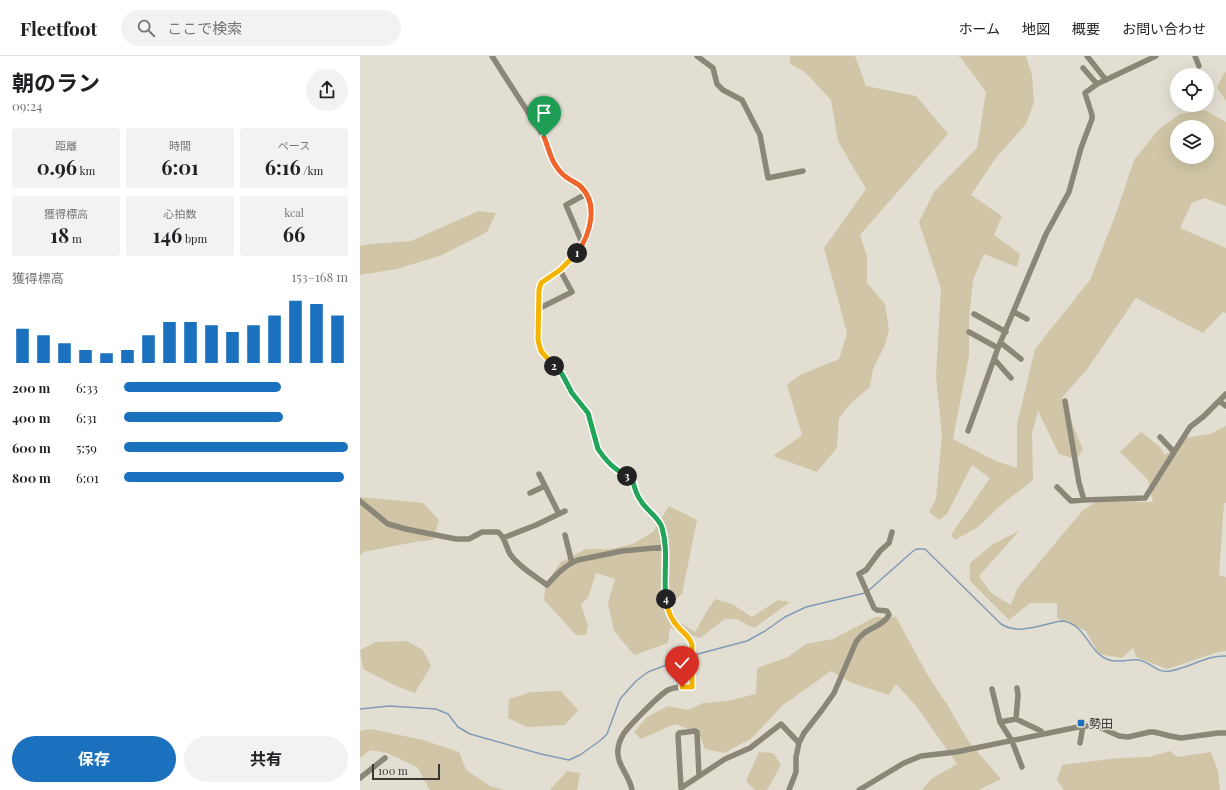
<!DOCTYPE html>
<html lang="ja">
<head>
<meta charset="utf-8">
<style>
  body { margin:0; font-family:"Playfair Display","Noto Sans JP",serif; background:#f2f2f2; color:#202124; height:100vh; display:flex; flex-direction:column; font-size:15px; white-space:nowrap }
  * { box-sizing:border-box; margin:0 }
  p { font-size:13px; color:#757577 }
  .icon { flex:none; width:22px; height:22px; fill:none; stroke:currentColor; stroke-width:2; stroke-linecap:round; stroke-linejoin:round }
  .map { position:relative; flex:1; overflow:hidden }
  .side { display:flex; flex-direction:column; background:#fff; width:360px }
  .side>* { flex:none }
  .tools { position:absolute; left:810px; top:12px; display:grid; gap:8px }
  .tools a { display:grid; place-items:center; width:44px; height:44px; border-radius:50%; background:#fff; box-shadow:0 4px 16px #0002; font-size:20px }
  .scale { position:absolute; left:12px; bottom:10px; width:68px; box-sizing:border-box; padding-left:4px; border:2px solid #393732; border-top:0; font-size:11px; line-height:14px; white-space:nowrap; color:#393732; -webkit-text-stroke:3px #e2ded2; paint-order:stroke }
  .pin { position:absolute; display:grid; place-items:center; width:34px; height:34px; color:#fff; margin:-41px -17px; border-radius:50% 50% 50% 0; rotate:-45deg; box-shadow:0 0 4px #0007 }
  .pin .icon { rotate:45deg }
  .km { position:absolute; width:20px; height:20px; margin:-10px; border-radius:50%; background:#222; color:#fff; font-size:11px; line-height:20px; text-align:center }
  .round { display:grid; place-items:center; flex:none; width:42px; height:42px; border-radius:21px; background:#f2f2f2 }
  .headline { display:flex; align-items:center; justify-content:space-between; height:68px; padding:0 12px }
  h1 { font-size:22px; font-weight:700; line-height:30px }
  .metrics { display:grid; grid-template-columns:repeat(3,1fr); gap:6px; height:68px; padding:4px 12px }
  .metrics div { display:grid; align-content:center; border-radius:4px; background:#f2f2f2; text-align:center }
  .metrics b { font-size:20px; font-weight:700 }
  .metrics small { font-size:11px; font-weight:400 }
  .metrics p { font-size:11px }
  .chart { height:112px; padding:8px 12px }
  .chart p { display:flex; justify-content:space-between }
  .chart svg { width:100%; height:72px; margin-top:4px; stroke:#1c71bf; stroke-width:6 }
  .action { display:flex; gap:8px; margin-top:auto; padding:8px 12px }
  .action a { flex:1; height:46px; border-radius:24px; background:#1c71bf; color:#fff; font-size:16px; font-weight:700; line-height:46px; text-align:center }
  .action a+a { background:#f2f2f2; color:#202124 }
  ul { padding:0 12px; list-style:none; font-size:13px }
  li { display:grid; grid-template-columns:64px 48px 1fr; align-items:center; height:30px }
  li i { height:10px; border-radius:5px; background:#1c71bf }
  header { display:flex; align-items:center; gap:24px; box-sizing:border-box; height:56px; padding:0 20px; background:#fff; border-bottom:1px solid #e0e0e0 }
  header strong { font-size:19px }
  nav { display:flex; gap:22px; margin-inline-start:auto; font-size:14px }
  .search { width:280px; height:36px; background:#f2f2f2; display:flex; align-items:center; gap:10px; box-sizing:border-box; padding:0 14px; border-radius:22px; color:#757577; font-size:15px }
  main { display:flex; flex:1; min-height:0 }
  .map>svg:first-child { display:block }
</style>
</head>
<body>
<header>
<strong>Fleetfoot</strong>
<div class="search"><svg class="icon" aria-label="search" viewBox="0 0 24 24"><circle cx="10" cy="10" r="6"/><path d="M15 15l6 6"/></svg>ここで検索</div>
<nav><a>ホーム</a><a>地図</a><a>概要</a><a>お問い合わせ</a></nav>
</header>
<main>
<section class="side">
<div class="headline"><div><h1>朝のラン</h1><p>09:24</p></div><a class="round"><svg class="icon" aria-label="share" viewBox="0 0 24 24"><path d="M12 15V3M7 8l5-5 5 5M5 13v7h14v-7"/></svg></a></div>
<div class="metrics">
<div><p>距離</p><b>0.96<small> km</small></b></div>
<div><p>時間</p><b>6:01</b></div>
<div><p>ペース</p><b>6:16<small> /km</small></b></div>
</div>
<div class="metrics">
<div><p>獲得標高</p><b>18<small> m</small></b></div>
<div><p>心拍数</p><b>146<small> bpm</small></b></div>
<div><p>kcal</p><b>66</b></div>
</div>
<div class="chart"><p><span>獲得標高</span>153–168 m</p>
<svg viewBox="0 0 160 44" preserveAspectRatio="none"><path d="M5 44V23M15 44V27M25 44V32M35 44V36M45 44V38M55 44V36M65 44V27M75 44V19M85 44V19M95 44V21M105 44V25M115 44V21M125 44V15M135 44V6M145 44V8M155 44V15"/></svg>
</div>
<ul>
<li><b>200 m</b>6:33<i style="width:70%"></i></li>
<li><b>400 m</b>6:31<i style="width:71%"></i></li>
<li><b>600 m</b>5:59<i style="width:100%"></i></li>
<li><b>800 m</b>6:01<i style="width:98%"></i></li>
</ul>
<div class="action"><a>保存</a><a>共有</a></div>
</section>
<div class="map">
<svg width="866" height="734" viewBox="0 0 866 734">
  <rect width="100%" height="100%" fill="#e2ded2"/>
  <path fill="#d0c6a7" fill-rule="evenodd" d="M430 0H495L506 30 556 40 588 78 500 179 507 200V227L525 248 529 274 525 289 513 313 510 331 491 347 479 362 477 392 457 416 413 400 442 379 427 329 440 319 479 303 487 277 464 192 506 133 478 85 471 44 445 16 430 8Z
    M598 0H666L672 19 674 46 666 68 635 103 611 139 642 160 634 179 660 198 657 211 624 198 613 224 609 264V300L593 383 636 405 657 412V368L675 293 730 224 757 155 774 104 798 74 820 58 845 54 866 66V150L845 142 832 147 820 172 866 192V257L863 256 843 277 776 242 728 312 702 342 723 394 716 403 699 398 678 355 672 377 673 424 640 450 618 471 595 484 591 479 630 422 612 409 587 458 579 464 569 456 576 443 582 379 576 320 581 233 559 166 574 136 617 92 626 36 601 2ZM817 71H847V101H817Z
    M866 16V45L857 31 864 17Z
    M119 155 136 157 127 176 82 199 37 213 0 219V190L11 188 51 185Z
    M866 370V447H864L859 519 866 521V595L858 596 807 613 776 601 773 592 762 602 739 598 726 575 697 562V547H670L649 564 610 525V507L633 488 659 475 619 520 631 537 651 549 657 533 723 454 738 445 793 446 788 424 760 396 781 376 800 391 805 399 825 382 850 378Z
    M0 441 63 447 79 464 73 484 55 486 3 496 0 500Z
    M309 450 337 464 322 538 304 553 319 566 335 576 349 552 355 543 372 548 392 561 418 544 430 546 394 572 376 563H365L340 582 310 572 308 587 274 599 254 575 248 547 255 523 236 517 228 542 221 548 228 570 226 579H216L184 544 186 527 201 506 226 493H250L273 488 293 476Z
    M515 561H536L567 618 588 650 609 686 641 723 619 734H562L571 723 597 708 557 651 536 628 529 639 492 627 471 615 423 649 392 682 364 697 345 693 339 677 315 668 281 683 274 676 287 661 308 650 328 654 343 647 367 645 396 638 397 612 428 601 446 588 473 583Z
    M47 585 63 594 71 610 55 637 34 629 3 613 0 594 16 586Z
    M201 635 218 654 205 669 167 671 148 662 149 643 171 636Z
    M11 673 63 684 99 696 106 714 130 730 144 734H70L57 711 27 697 10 694 0 702V675Z
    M810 695 817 701 851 696 858 715 860 734H704L697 724 702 709 758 702 789 701Z
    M399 696 413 697 421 709 407 734H395L386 725Z
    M207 715 220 717 217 734H190Z"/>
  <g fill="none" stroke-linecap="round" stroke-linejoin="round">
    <path stroke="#829bb6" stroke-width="1.5" d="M508 535 552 496 556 493H565L641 568C657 578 675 571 692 567 695 566 700 565 703 565 726 568 729 598 749 604 758 607 769 603 779 604 791 606 797 618 810 615 829 612 847 599 866 600
      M334 599 387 585 405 575 425 561 446 551 505 537
      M0 653 29 650 76 653 88 658 98 671 110 678 181 698 209 704 220 699 241 684 247 678 260 643 276 625 288 616 330 600"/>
    <path stroke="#8b8778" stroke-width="5.5" d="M132 0C144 19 156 38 168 56 174 65 180 73 184 82 188 90 190 99 195 107 202 121 215 123 223 134 228 140 230 149 231 156 234 190 206 211 181 227L179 232 177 268 178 284 181 295 202 319 212 337 228 357 238 393 259 417 271 422 281 446 299 465 302 472 305 491V534L308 554 319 572 330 582 332 589V631C324 631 315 630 308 634 299 639 271 668 264 677 261 682 258 688 258 694 256 708 270 720 272 734
      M337 0 353 12 357 28 363 34 382 44 400 79 408 122 443 115
      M727 0 746 24
      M835 0 839 10
      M723 12 737 28
      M223 189 206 149 226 138
      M178 253 212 236 200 214
      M654 256 667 263
      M614 258 646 276
      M609 276 638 292
      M641 287 661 303
      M635 304 651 322
      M859 345 866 350
      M608 375 638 292 686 178 709 136 721 92 732 63V59L725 37 737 28 796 0
      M800 381 814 396
      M179 418 199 458
      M697 431 711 445 724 444 719 427 705 345
      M170 437 185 430
      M724 444 785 442 830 371 844 360 866 338
      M0 445 28 468 46 473 96 483H109L122 476H138C145 481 146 491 150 498 159 511 174 519 187 529 196 519 205 509 218 504L262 495 305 491
      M205 479 212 507
      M143 482 176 469 205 455
      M632 633 640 666 652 685 662 711
      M656 663 658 639 657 632
      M640 666 656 663 681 675 682 678
      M720 687 723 670
      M339 720 337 676 335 675 319 677 318 679 321 732 365 703 390 692 421 668 439 687
      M0 722 25 702
      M429 734 436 716V701L439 687 444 677 462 654 474 637 496 586C505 571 522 572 529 559L527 555 517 554 514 552 499 518 506 514 520 495 529 487 532 476
      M499 734 544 707 561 700 596 696 723 670H737L759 680 768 681 790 676H794L810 680 821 682 858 677H866"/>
  </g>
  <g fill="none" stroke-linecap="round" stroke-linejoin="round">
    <defs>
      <path id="split-1" d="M184 81C188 90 190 102 196 110 199 115 204 120 209 123 212 125 216 127 219 129 240 147 230 179 217 197"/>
      <path id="split-2" d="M194 310 181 295 178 284 179 234 181 227 200 214 217 197"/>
      <path id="split-3" d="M194 310 202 318 212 337 228 357 238 393C245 404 255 414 267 420"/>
      <path id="split-4" d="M267 420 272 422C274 430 276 439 281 445 286 454 300 462 302 472 309 495 303 520 306 543"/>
      <path id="split-5" d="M306 543C307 554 312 565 320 573 325 578 330 581 332 589V631H322"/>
    </defs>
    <use href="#split-1" stroke="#fff" stroke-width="8"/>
    <use href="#split-2" stroke="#fff" stroke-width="8"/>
    <use href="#split-3" stroke="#fff" stroke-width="8"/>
    <use href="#split-4" stroke="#fff" stroke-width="8"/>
    <use href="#split-5" stroke="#fff" stroke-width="8"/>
    <use href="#split-1" stroke="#f0652b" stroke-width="5"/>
    <use href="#split-2" stroke="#f5b400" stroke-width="5"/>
    <use href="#split-3" stroke="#22a559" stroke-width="5"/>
    <use href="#split-4" stroke="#22a559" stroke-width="5"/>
    <use href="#split-5" stroke="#f5b400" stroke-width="5"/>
  </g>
  <rect fill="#1c71bf" stroke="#e2ded2" stroke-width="1.5" x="717" y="663" width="8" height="8" rx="2"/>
  <g text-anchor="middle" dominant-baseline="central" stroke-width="3" stroke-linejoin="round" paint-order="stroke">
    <g font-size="12" fill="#393732" stroke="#e2ded2" text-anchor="start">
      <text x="729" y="667">勢田</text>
    </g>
  </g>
</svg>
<div class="tools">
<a><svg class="icon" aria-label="locate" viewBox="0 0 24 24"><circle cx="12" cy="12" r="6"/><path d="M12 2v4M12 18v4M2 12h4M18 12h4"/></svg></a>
<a><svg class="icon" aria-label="layers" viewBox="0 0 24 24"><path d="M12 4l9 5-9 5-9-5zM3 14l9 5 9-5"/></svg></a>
</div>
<div class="scale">100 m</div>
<div class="pin" style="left:184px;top:81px;background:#1e9e55"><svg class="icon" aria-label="arrive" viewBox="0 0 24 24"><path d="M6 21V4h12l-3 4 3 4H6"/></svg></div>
<div class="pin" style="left:322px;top:631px;background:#d93025"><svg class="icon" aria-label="check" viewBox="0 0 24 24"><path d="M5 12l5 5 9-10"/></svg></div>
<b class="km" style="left:217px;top:197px">1</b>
<b class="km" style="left:194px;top:310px">2</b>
<b class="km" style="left:267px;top:420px">3</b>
<b class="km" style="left:306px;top:543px">4</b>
</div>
</main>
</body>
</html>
